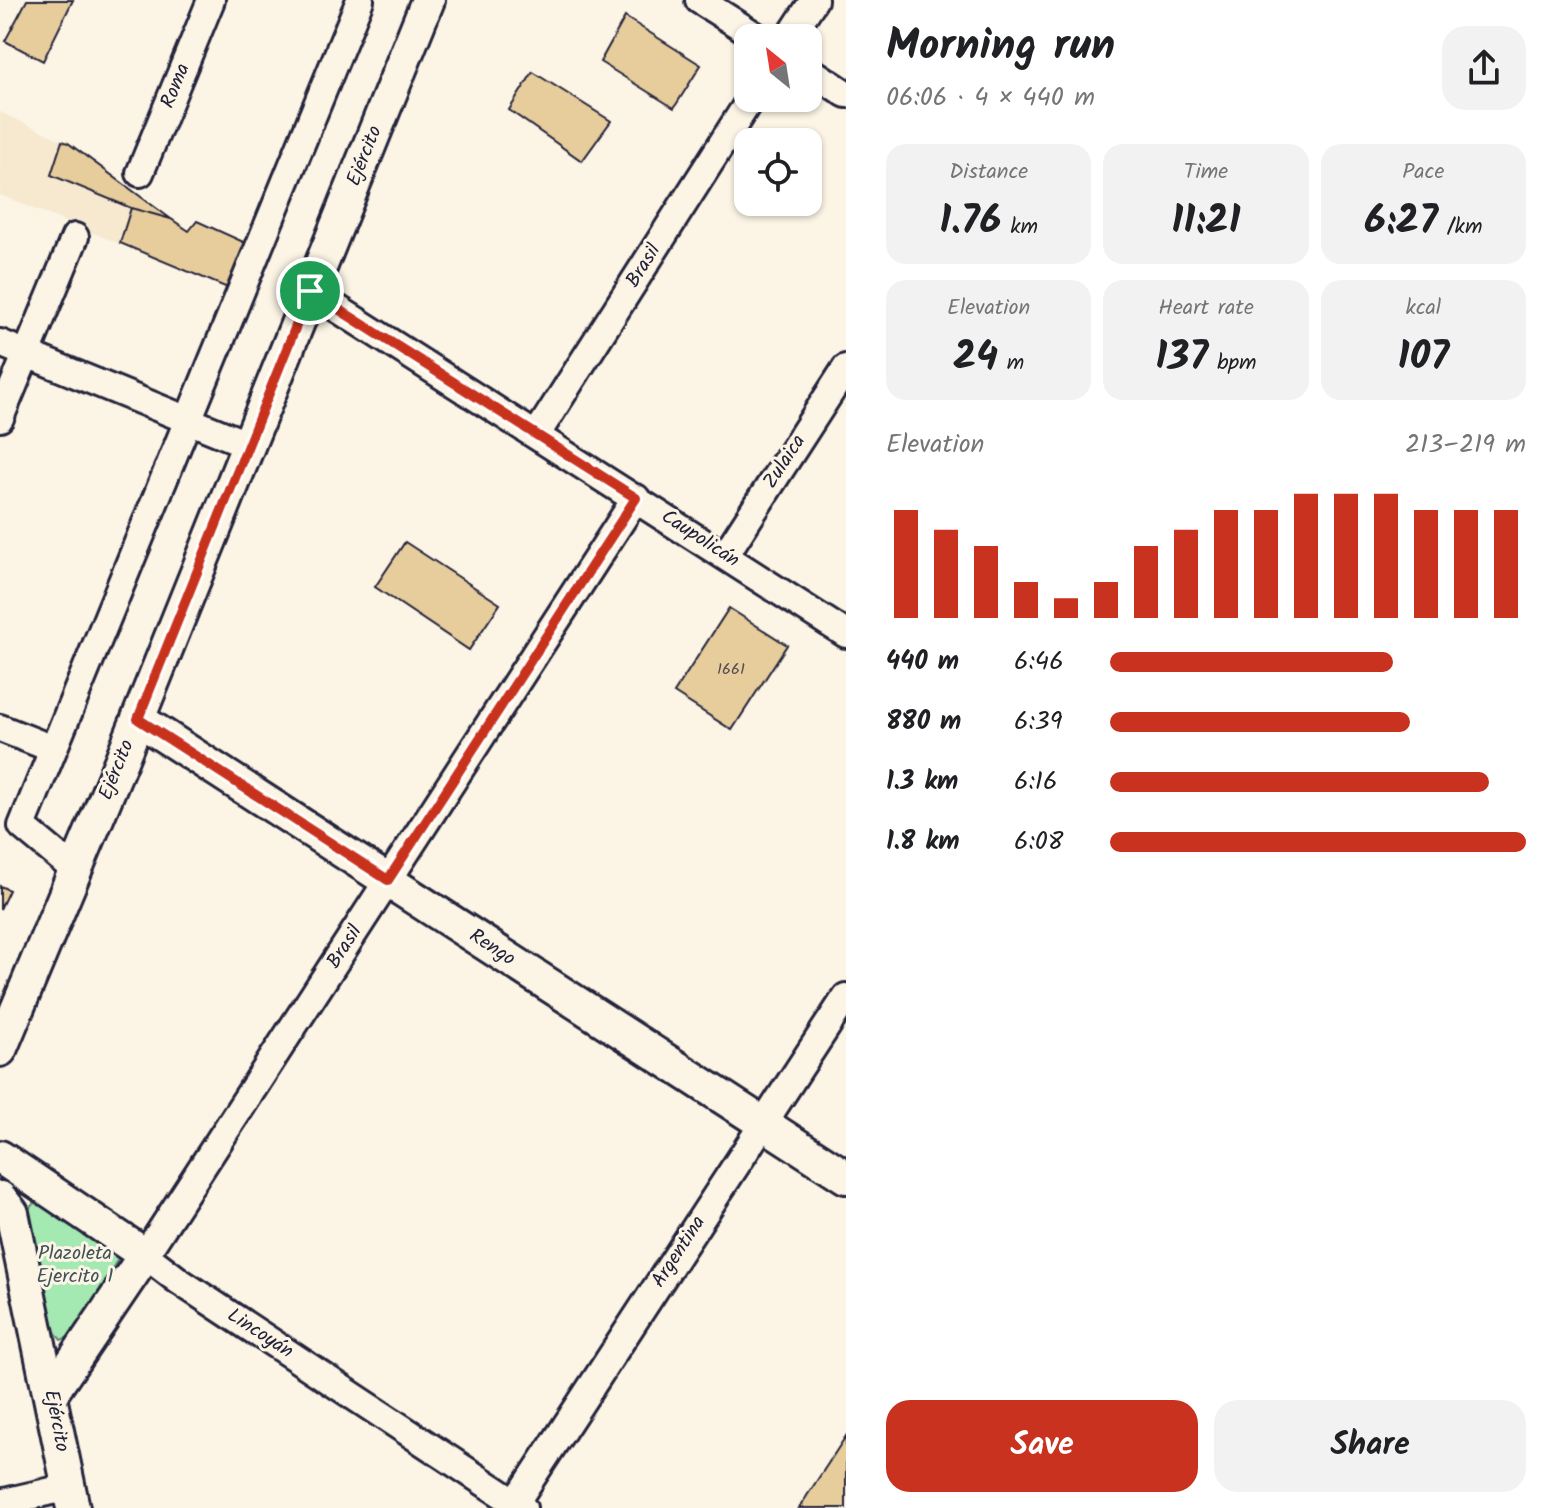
<!DOCTYPE html>
<html lang="en">
<head>
<meta charset="utf-8">
<style>
  body { margin:0; font-family:Kalam,sans-serif; background:#f2f2f2; color:#202124; height:100vh; display:flex; flex-direction:column; font-size:30px; white-space:nowrap }
  * { box-sizing:border-box; margin:0 }
  p { font-size:26px; color:#757577 }
  .icon { flex:none; width:44px; height:44px; fill:none; stroke:currentColor; stroke-width:2; stroke-linecap:round; stroke-linejoin:round }
  .map { position:relative; flex:1; overflow:hidden }
  .sheet { display:flex; flex-direction:column; background:#fff; width:720px }
  .sheet>* { flex:none }
  .needle { width:52px; rotate:330deg }
  .fabs { position:absolute; left:734px; top:24px; display:grid; gap:16px }
  .fabs a { display:grid; place-items:center; width:88px; height:88px; border-radius:16px; background:#fff; box-shadow:0 2px 6px #0004; font-size:40px }
  .pin { position:absolute; display:grid; place-items:center; width:68px; height:68px; color:#fff; margin:-34px; border:4px solid #fff; border-radius:50%; box-shadow:0 2px 8px #0007 }
  .round { display:grid; place-items:center; flex:none; width:84px; height:84px; border-radius:24px; background:#f2f2f2 }
  .headline { display:flex; align-items:center; justify-content:space-between; height:136px; padding:0 40px }
  h1 { font-size:44px; font-weight:700; line-height:60px }
  .figures { display:grid; grid-template-columns:repeat(3,1fr); gap:12px; height:136px; padding:8px 40px }
  .figures div { display:grid; align-content:center; border-radius:20px; background:#f2f2f2; text-align:center }
  .figures b { font-size:40px; font-weight:700 }
  .figures small { font-size:22px; font-weight:400 }
  .figures p { font-size:22px }
  .chart { height:224px; padding:16px 40px }
  .chart p { display:flex; justify-content:space-between }
  .chart svg { width:100%; height:144px; margin-top:8px; stroke:#c8321e; stroke-width:6 }
  .button { display:flex; gap:16px; margin-top:auto; padding:16px 40px }
  .button a { flex:1; height:92px; border-radius:24px; background:#c8321e; color:#fff; font-size:32px; font-weight:700; line-height:92px; text-align:center }
  .button a+a { background:#f2f2f2; color:#202124 }
  ul { padding:0 40px; list-style:none; font-size:26px }
  li { display:grid; grid-template-columns:128px 96px 1fr; align-items:center; height:60px }
  li i { height:20px; border-radius:10px; background:#c8321e }
  main { display:flex; flex:1; min-height:0 }
  .map>svg:first-child { display:block }
</style>
</head>
<body>
<main>
<div class="map">
<svg width="846" height="1508" viewBox="0 0 846 1508">
  <rect width="100%" height="100%" fill="#fcf5e5"/>
  <filter id="ink" filterUnits="userSpaceOnUse"><feTurbulence type="fractalNoise" baseFrequency=".0125" numOctaves="2"/><feDisplacementMap in="SourceGraphic" scale="16" xChannelSelector="R" yChannelSelector="G"/><feConvolveMatrix kernelMatrix="1 2 1 2 8 2 1 2 1" color-interpolation-filters="sRGB"/></filter>
  <g filter="url(#ink)">
    <path fill="#f6e9cf" d="M0 112 68 143 188 231 197 221 250 245 230 289 0 195Z"/>
    <path fill="#a4e8b2" stroke="#638576" stroke-width="2" d="M34 1203 49 1205 119 1257 74 1335 61 1340 53 1329 26 1212Z"/>
    <path fill="#e7cd9c" stroke="#22223b" stroke-width="2" d="M27 0H73L43 61 5 41Z
      M625 17 701 65 674 108 600 62Z
      M533 72 611 121 582 161 509 110Z
      M62 141 68 143 171 219 131 208 51 175Z
      M131 208 171 219 189 231 197 221 250 245 230 289 120 243Z
      M405 542 500 604 469 650 375 587Z
      M729 608 787 645 732 730 674 693Z
      M0 886 9 890 0 909Z
      M846 1436V1508H799Z"/>
    <g fill="none" stroke-linecap="round" stroke-linejoin="round">
      <defs>
        <path id="minor" d="M699 0 759 38
          M789 38 814 0
          M808 69 846 94
          M140 173 211 0
          M310 291 846 634
          M0 343 249 445
          M0 418 75 237
          M537 434 751 98
          M725 555 846 368
          M0 728 53 749
          M76 871 22 826 360 0
          M0 1503 69 1487
          M512 1508 846 997
          M523 1508 179 1281 145 1255 636 498"/>
        <path id="major" d="M138 719 846 1177
          M0 1050 121 761 428 0
          M0 1157 145 1255 51 1394
          M0 1198 12 1213 73 1508"/>
      </defs>
      <use href="#minor" stroke="#22223b" stroke-width="32"/>
      <use href="#major" stroke="#22223b" stroke-width="38"/>
      <use href="#minor" stroke="#fcf5e5" stroke-width="26"/>
      <use href="#major" stroke="#fcf5e5" stroke-width="32"/>
    </g>
  </g>
  <g fill="none" stroke-linecap="round" stroke-linejoin="round" filter="url(#ink)">
    <defs>
      <path id="route" d="M310 291 636 498 388 880 138 719Z"/>
    </defs>
    <use href="#route" stroke="#fff" stroke-width="16"/>
    <use href="#route" stroke="#c8321e" stroke-width="10"/>
  </g>
  <g text-anchor="middle" dominant-baseline="central" stroke-width="6" stroke-linejoin="round" paint-order="stroke">
    <g font-size="16" fill="#534d53">
      <text x="731" y="669">1661</text>
    </g>
    <g font-size="20" fill="#22223b" stroke="#fcf5e5">
      <text transform="translate(176 86) rotate(-68)">Roma</text>
      <text transform="translate(365 156) rotate(-68)">Ejército</text>
      <text transform="translate(644 266) rotate(-58)">Brasil</text>
      <text transform="translate(785 462) rotate(-57)">Zulaica</text>
      <text transform="translate(700 539) rotate(33)">Caupolicán</text>
      <text transform="translate(117 770) rotate(-68)">Ejército</text>
      <text transform="translate(345 947) rotate(-57)">Brasil</text>
      <text transform="translate(492 948) rotate(33)">Rengo</text>
      <text transform="translate(679 1252) rotate(-57)">Argentina</text>
      <text transform="translate(260 1334) rotate(33)">Lincoyán</text>
      <text transform="translate(56 1421) rotate(79)">Ejército</text>
    </g>
    <g font-size="20" fill="#425459" stroke="#fcf5e5">
      <text x="75" y="1254">Plazoleta<tspan x="75" dy="23">Ejercito 1</tspan></text>
    </g>
  </g>
</svg>
<div class="fabs">
<a><svg class="needle" viewBox="-14 -14 28 28"><path d="M0-13l5 13h-10z" fill="#e53935"/><path d="M0 13l5-13h-10z" fill="#757577"/></svg></a>
<a><svg class="icon" aria-label="locate" viewBox="0 0 24 24"><circle cx="12" cy="12" r="6"/><path d="M12 2v4M12 18v4M2 12h4M18 12h4"/></svg></a>
</div>
<div class="pin" style="left:310px;top:291px;background:#1e9e55"><svg class="icon" aria-label="arrive" viewBox="0 0 24 24"><path d="M6 21V4h12l-3 4 3 4H6"/></svg></div>
</div>
<section class="sheet">
<div class="headline"><div><h1>Morning run</h1><p>06:06 · 4 × 440 m</p></div><a class="round"><svg class="icon" aria-label="share" viewBox="0 0 24 24"><path d="M12 15V3M7 8l5-5 5 5M5 13v7h14v-7"/></svg></a></div>
<div class="figures">
<div><p>Distance</p><b>1.76<small> km</small></b></div>
<div><p>Time</p><b>11:21</b></div>
<div><p>Pace</p><b>6:27<small> /km</small></b></div>
</div>
<div class="figures">
<div><p>Elevation</p><b>24<small> m</small></b></div>
<div><p>Heart rate</p><b>137<small> bpm</small></b></div>
<div><p>kcal</p><b>107</b></div>
</div>
<div class="chart"><p><span>Elevation</span>213–219 m</p>
<svg viewBox="0 0 160 44" preserveAspectRatio="none"><path d="M5 44V11M15 44V17M25 44V22M35 44V33M45 44V38M55 44V33M65 44V22M75 44V17M85 44V11M95 44V11M105 44V6M115 44V6M125 44V6M135 44V11M145 44V11M155 44V11"/></svg>
</div>
<ul>
<li><b>440 m</b>6:46<i style="width:68%"></i></li>
<li><b>880 m</b>6:39<i style="width:72%"></i></li>
<li><b>1.3 km</b>6:16<i style="width:91%"></i></li>
<li><b>1.8 km</b>6:08<i style="width:100%"></i></li>
</ul>
<div class="button"><a>Save</a><a>Share</a></div>
</section>
</main>
</body>
</html>
